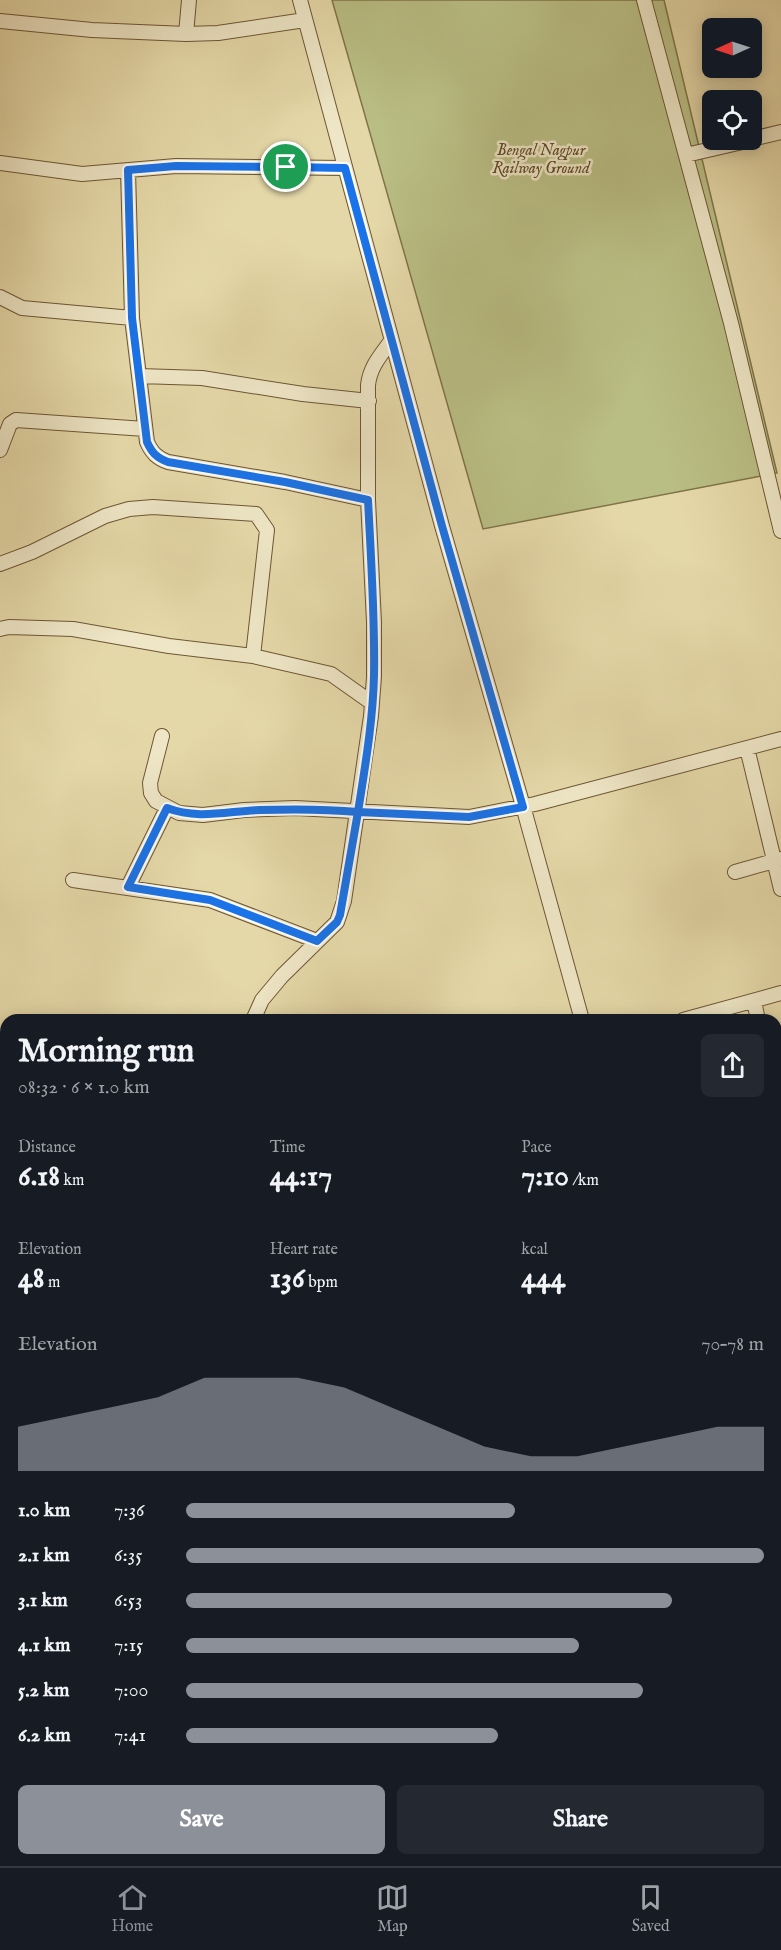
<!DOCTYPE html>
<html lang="en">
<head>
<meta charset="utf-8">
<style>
  body { margin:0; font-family:"IM FELL English",serif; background:#242831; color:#f1f3f6; height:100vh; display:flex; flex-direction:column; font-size:22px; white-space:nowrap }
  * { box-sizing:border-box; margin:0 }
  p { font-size:20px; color:#9ea1a6 }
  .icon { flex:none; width:33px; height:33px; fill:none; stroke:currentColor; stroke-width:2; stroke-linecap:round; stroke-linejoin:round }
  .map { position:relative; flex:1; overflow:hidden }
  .panel { position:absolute; left:0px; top:1014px; width:782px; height:852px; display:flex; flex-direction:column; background:#171b24; border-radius:18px 18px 0 0; box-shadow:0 3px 15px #0003 }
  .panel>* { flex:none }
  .needle { width:39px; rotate:267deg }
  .controls { position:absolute; left:702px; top:18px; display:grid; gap:12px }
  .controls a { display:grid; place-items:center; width:60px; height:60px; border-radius:9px; background:#171b24; box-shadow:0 3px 15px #0003; font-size:30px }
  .pin { position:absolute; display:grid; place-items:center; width:51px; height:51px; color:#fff; margin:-26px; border:3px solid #fff; border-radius:50%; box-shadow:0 2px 6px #0007 }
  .round { display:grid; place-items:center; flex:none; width:63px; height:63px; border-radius:9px; background:#242831 }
  .head { display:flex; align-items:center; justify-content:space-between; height:102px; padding:0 18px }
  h1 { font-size:33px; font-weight:700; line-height:45px }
  .metrics { display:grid; grid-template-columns:repeat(3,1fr); gap:9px; height:102px; padding:6px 18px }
  .metrics div { display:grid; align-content:center }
  .metrics b { font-size:30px; font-weight:700 }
  .metrics small { font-size:16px; font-weight:400 }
  .metrics p { font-size:16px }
  .chart { height:168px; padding:12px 18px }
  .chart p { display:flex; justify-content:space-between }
  .chart svg { width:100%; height:108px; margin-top:6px; fill:#8c9099; opacity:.7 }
  .primary-button { display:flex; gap:12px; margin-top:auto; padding:12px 18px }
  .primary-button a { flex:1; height:69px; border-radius:9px; background:#8c9099; color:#fff; font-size:24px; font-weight:700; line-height:69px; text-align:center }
  .primary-button a+a { background:#242831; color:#f1f3f6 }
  ul { padding:0 18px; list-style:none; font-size:20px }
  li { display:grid; grid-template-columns:96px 72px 1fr; align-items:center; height:45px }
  li i { height:15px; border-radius:8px; background:#8c9099 }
  .tabs { display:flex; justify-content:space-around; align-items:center; height:84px; border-top:2px solid #363941; background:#171b24; font-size:16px; color:#9ea1a6 }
  .tabs a { display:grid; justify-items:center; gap:3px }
  .tabs .on { color:#8c9099 }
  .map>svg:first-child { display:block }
</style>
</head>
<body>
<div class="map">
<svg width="781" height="1866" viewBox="0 0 781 1866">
  <rect width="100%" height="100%" fill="#e5d8a8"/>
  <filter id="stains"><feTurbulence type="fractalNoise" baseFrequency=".00333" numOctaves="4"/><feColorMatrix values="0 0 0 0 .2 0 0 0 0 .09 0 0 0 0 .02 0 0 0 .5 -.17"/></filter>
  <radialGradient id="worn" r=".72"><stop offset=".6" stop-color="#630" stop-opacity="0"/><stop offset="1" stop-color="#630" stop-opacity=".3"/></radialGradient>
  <path fill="#b9be84" stroke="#807449" stroke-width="1.5" d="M332 0H664L777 473 483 529Z"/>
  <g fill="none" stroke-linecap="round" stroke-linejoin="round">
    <defs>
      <path id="minor" d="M300 0 442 526 523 806 582 1020
        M644 0 731 323 781 531
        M0 21 92 30 186 34 218 33 305 20
        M186 34 189 0
        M752 139 781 132
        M686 155 751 140
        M0 163 82 174 176 166 345 168
        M128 170 132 318 147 442C152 453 157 458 168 462L285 482 368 500
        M0 297 22 308 132 318
        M139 376 202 378 303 394 369 401
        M0 450 10 424 16 420 145 429
        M0 564 32 552 105 516 129 509 153 507 256 514 267 530 253 656
        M0 629 9 627 73 629 169 646 253 656 331 674 372 703
        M162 736 150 783 151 793 156 801 179 813 203 815 244 810 295 808 469 817 535 804 781 739
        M747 748 781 889
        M735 872 781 859
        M73 880 210 900 317 941
        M128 887 167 808
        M754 1001 758 1020
        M253 1020 262 1000 282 976 337 922 344 901 371 716 374 677V622L368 500V385C370 367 380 356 391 341
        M683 1020 781 993
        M0 1041 6 1063
        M776 1099 781 1120
        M0 1195 6 1196
        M776 1346 781 1345
        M776 1369 781 1378
        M0 1604 6 1583
        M376 1860C397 1866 419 1866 440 1860
        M755 1860 756 1866"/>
    </defs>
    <use href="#minor" stroke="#6e5634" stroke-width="16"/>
    <use href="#minor" stroke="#eee6c6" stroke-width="14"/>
  </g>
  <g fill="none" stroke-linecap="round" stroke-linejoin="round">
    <defs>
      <path id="route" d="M286 167 176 166 128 170 132 318 147 442C152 453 157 458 168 462L285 482 368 500C371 558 375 617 374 675 373 721 365 767 358 812 326 809 293 809 260 810 228 811 198 820 167 808L128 887 210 900 317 941 337 922 340 915 358 812 469 817 523 807 442 526 345 168 286 167"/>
    </defs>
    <use href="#route" stroke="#fff" stroke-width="12"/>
    <use href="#route" stroke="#1a73e8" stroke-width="8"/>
  </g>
  <g text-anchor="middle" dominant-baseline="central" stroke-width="5" stroke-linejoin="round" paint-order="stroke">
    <g font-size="16" font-style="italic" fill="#5e4826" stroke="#eee6c6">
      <text x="541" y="151">Bengal Nagpur<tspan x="541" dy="18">Railway Ground</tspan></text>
    </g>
  </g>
  <rect width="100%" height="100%" filter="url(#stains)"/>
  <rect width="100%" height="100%" fill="url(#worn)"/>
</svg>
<div class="controls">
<a><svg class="needle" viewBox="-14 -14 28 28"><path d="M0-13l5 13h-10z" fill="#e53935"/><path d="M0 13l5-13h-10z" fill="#9ea1a6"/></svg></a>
<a><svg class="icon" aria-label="locate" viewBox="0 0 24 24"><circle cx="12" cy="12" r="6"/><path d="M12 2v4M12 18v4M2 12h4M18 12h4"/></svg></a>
</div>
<div class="pin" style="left:286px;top:167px;background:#1e9e55"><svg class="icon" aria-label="arrive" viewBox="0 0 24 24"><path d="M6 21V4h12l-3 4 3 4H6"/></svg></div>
<section class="panel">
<div class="head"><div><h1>Morning run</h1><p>08:32 · 6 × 1.0 km</p></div><a class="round"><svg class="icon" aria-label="share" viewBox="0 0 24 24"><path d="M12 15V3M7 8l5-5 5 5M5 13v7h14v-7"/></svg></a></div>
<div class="metrics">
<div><p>Distance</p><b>6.18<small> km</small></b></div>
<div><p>Time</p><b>44:17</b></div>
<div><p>Pace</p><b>7:10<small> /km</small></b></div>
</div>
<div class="metrics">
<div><p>Elevation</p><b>48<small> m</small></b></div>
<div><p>Heart rate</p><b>136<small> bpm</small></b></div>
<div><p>kcal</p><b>444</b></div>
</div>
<div class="chart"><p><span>Elevation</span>70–78 m</p>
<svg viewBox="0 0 160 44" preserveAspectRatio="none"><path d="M0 44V26L10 22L20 18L30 14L40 6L50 6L60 6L70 10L80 18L90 26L100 34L110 38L120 38L130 34L140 30L150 26L160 26V44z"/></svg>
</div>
<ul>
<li><b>1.0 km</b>7:36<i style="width:57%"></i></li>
<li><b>2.1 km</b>6:35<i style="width:100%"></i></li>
<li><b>3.1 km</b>6:53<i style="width:84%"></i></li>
<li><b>4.1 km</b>7:15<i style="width:68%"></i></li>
<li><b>5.2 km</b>7:00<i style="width:79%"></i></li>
<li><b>6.2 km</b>7:41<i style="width:54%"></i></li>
</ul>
<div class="primary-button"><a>Save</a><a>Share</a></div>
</section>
</div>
<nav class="tabs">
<a class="on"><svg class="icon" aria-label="home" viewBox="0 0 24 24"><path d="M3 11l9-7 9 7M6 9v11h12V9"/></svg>Home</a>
<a><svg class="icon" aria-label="map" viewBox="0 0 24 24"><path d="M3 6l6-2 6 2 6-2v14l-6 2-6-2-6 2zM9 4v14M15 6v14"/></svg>Map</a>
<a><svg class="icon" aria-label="saved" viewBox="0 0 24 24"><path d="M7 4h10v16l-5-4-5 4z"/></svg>Saved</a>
</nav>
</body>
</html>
